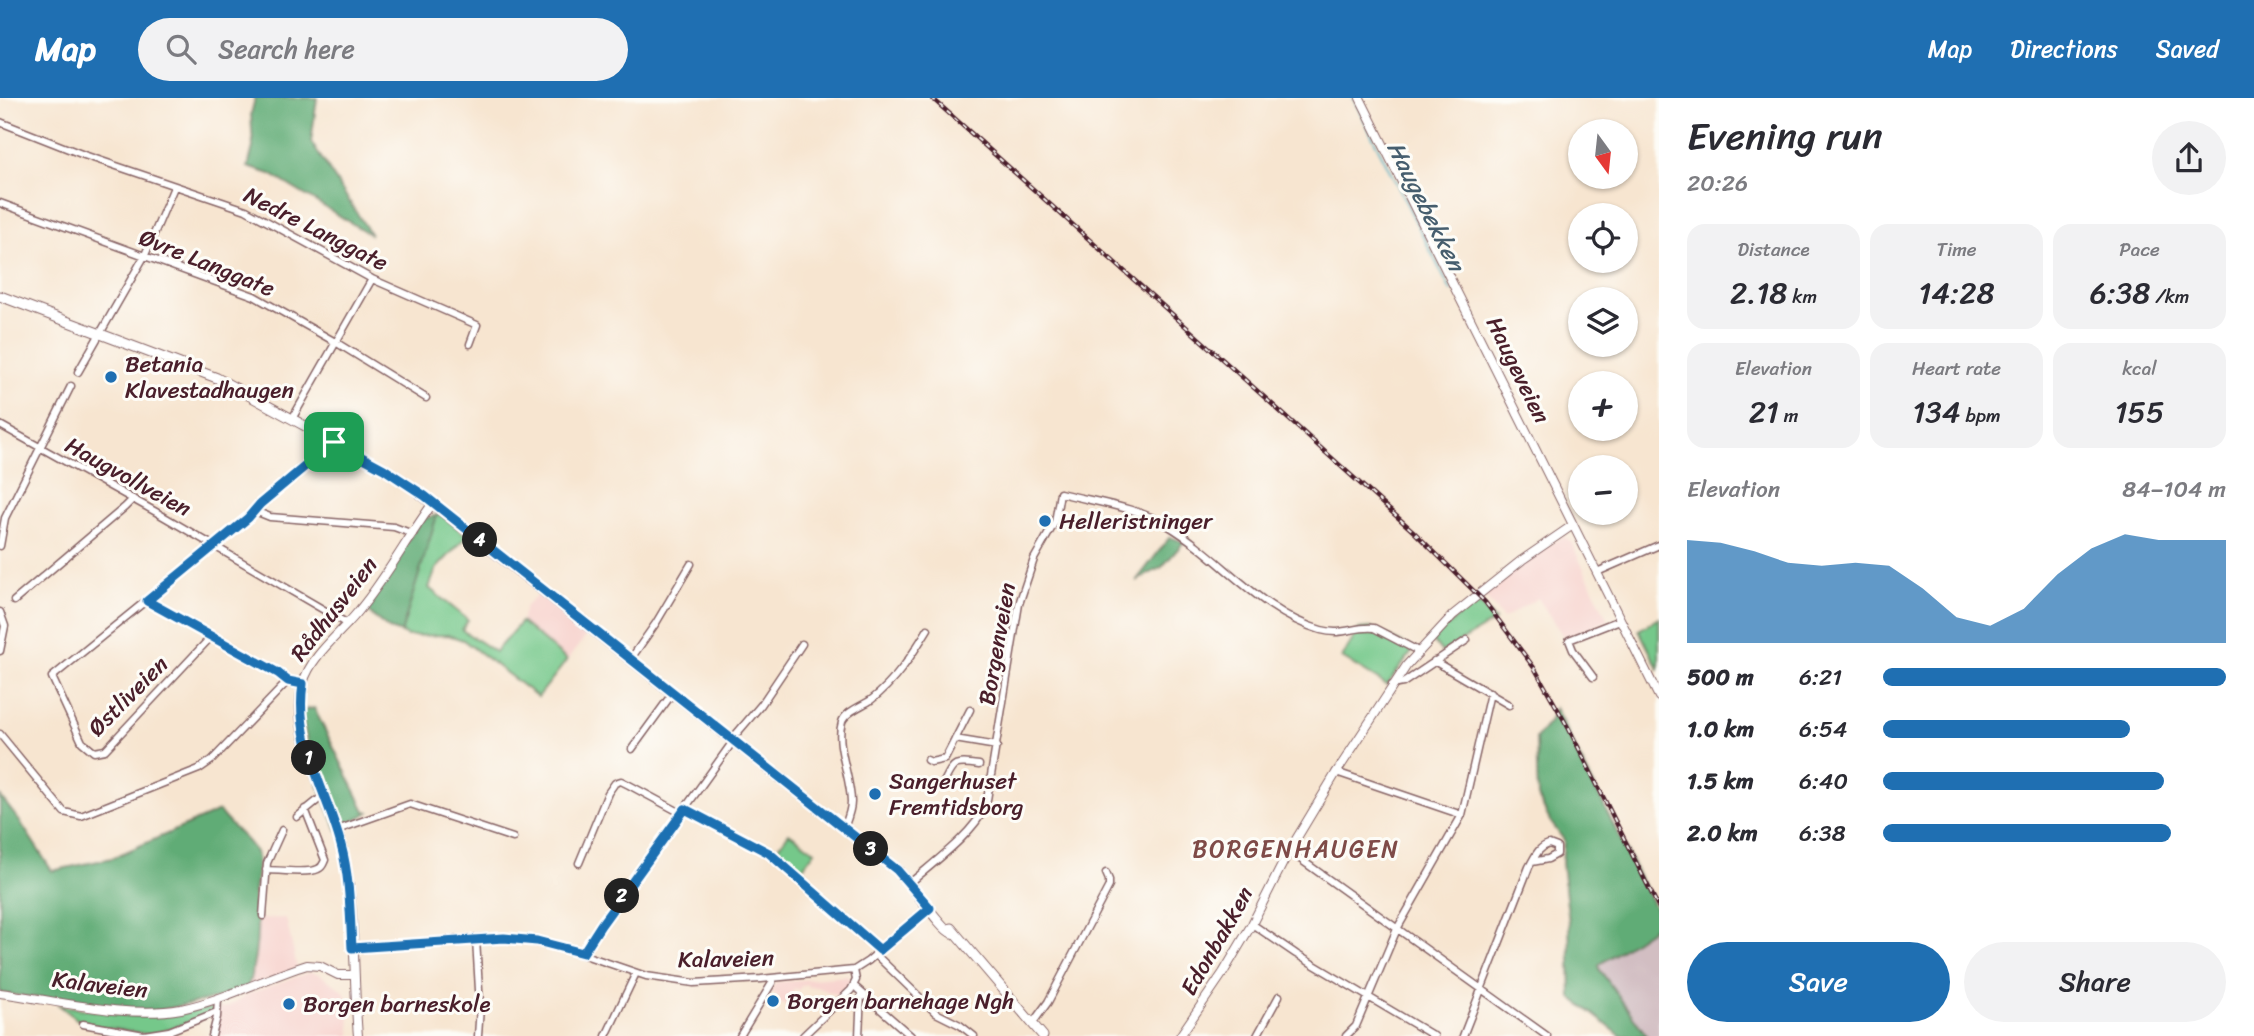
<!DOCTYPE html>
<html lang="en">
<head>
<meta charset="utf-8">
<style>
  body { margin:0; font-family:Sriracha,sans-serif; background:#f2f2f3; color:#2b2b33; height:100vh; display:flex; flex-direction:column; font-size:26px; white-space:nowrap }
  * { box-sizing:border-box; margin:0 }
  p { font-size:23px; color:#7c7c81 }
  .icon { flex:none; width:38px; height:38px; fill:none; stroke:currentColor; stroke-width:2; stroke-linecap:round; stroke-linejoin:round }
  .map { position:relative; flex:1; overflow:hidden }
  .sheet { display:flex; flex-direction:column; background:#fff; width:595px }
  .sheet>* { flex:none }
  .needle { width:46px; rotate:165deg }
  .fabs { position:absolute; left:1568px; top:21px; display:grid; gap:14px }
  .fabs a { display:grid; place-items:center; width:70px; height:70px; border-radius:50%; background:#fff; box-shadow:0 2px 5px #0004; font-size:35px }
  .pin { position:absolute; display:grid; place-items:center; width:60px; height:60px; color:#fff; margin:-30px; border-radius:14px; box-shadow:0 4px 10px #0006 }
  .km { position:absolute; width:35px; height:35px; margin:-18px; border-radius:50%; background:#222; color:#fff; font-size:19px; line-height:35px; text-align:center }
  .round { display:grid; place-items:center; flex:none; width:74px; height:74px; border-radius:37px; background:#f2f2f3 }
  .head { display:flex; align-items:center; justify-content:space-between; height:119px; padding:0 28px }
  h1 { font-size:38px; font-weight:600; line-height:52px }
  .stats { display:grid; grid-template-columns:repeat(3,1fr); gap:10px; height:119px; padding:7px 28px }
  .stats div { display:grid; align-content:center; border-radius:18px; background:#f2f2f3; text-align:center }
  .stats b { font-size:30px; font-weight:600 }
  .stats small { font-size:19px; font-weight:400 }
  .stats p { font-size:19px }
  .chart { height:196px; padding:14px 28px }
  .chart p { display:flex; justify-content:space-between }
  .chart svg { width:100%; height:126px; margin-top:7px; fill:#1f6fb2; opacity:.7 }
  .primary-button { display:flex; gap:14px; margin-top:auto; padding:14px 28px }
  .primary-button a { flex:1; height:80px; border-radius:42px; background:#1f6fb2; color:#fff; font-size:28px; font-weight:600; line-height:80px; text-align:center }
  .primary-button a+a { background:#f2f2f3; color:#2b2b33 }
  ul { padding:0 28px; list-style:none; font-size:23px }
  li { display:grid; grid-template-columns:112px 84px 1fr; align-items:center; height:52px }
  li i { height:18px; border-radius:9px; background:#1f6fb2 }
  header { display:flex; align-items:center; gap:42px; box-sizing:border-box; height:98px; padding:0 35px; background:#1f6fb2; color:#fff }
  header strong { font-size:33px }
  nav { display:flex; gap:38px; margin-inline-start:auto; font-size:24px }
  .search { width:490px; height:63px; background:#f2f2f3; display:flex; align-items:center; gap:18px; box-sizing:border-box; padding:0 24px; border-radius:38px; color:#7c7c81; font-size:26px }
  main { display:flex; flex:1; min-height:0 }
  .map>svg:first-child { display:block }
</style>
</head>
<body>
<header>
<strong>Map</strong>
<div class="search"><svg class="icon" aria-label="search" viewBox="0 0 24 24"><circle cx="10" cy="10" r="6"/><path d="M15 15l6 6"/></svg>Search here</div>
<nav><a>Map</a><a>Directions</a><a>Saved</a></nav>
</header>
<main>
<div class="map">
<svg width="1659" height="938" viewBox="0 0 1659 938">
  <rect width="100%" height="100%" fill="#fdfcf7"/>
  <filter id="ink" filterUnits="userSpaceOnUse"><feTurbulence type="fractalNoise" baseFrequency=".0143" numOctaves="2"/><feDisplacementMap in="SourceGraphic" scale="14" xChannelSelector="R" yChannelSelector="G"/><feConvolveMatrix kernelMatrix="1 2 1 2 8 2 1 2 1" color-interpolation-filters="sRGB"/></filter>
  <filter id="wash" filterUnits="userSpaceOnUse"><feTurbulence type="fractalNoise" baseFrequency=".00686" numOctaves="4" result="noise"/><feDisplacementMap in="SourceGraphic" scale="28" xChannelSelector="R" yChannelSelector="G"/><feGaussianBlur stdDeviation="1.57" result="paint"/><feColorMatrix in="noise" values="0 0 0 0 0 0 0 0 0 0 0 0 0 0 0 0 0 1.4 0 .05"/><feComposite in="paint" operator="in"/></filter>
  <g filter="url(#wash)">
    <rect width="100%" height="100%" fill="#f7e5d0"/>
    <path fill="#f7d0cb" d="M1564 438 1571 444 1608 522 1564 540 1538 500 1503 521 1483 496 1531 459Z
      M539 495 581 529 587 537 567 562 521 524 525 509Z
      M286 820 297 870 248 889 254 861 258 821Z
      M310 874 319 876 344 893 348 903 351 938H212L217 910H225L251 895Z
      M847 878 850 881V885L838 898 817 889H807L808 886 802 887 799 892 795 890 791 896 794 899 791 904 795 906 789 909 783 905 779 906 776 911 773 909 779 899 772 894 765 902 776 884Z"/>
    <path fill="#d2bec2" d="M1659 826V938H1647L1600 872 1599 867Z"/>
    <path fill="#75c88a" stroke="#60745a" stroke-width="2" d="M437 417 442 418 467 438 436 471 429 490 468 522 462 532 495 554 521 524 567 562 538 599 463 542 448 537 407 538 401 535Z
      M1476 502 1495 523 1442 554 1432 542Z
      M1659 520V572L1639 532Z
      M1371 530 1414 551 1387 587 1342 560 1359 531Z
      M789 735 815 753 801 772 775 754Z
      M59 907C91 912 124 919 157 918 178 917 197 909 217 910V914L152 937 83 926Z"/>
    <path fill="#60ac76" stroke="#556650" stroke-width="2" d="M255 0H317L311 44 371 137 270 76 248 69 253 49 251 16Z
      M424 417 429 420 437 417 401 535 389 531 364 511Z
      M1170 439 1184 444 1162 469 1136 483Z
      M314 610 365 713 369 714 337 732 313 673 301 613Z
      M1555 610 1659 818V826L1599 867 1600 872 1647 938H1621L1571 899 1569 825 1562 765 1564 742 1550 723 1538 699 1536 640 1549 624Z
      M0 698 21 725 52 773 112 760 219 713C228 728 253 743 257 759 260 773 253 788 254 802 254 809 257 816 257 824 258 845 254 868 248 889L218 900 151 914 0 895Z"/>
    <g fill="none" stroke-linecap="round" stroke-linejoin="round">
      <path stroke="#40abbf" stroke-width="2" d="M1353 0 1451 193"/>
    </g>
  </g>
  <g filter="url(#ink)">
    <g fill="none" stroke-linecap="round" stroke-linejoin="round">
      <defs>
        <path id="street" d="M0 24 84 57 246 112 372 181 477 227 470 246
          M0 105 254 198 337 245 426 300
          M78 274 145 157 174 89
          M292 321 372 181
          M0 327 156 414 348 526
          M255 413 270 419 394 429 413 436
          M0 448 5 420 71 288
          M1597 474 1659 447
          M14 503 125 409 133 401
          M147 503 278 575 288 583 303 586
          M0 514 5 528 0 553
          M211 539 105 652 94 654 82 644 52 579 248 420 260 406 334 344
          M630 562 656 525 691 466
          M1434 563 1509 607
          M1593 579 1573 552 1569 542 1620 522
          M1392 587 1403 585 1467 542
          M0 636 64 714 81 718 199 671 212 662 288 583
          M732 641 761 607 802 546
          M955 641 997 648
          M632 651 672 596
          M927 662 931 664 945 661 970 612
          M1336 674 1462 717
          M941 690C954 665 951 663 979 667
          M685 711 769 755 880 852
          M297 719 323 698
          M844 730C847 722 851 713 851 704 851 679 835 647 842 624 845 614 862 608 871 602 896 583 912 557 928 531
          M337 732 410 706 513 740
          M1289 753 1547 938
          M579 765 608 695 615 685 621 683 629 687 681 715
          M266 772C278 772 308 776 318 771 323 769 323 766 325 762L305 711
          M910 785C934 764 972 737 986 708L1019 506 1034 461 1055 424 1060 395C1095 404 1136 409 1167 427 1220 458 1261 515 1321 532 1343 538 1354 528 1374 530L1418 553
          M263 818 267 765 282 732
          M1252 826 1296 856 1434 938
          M476 841 480 909 478 938
          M352 850 481 840 518 841 561 849 646 878 694 885 761 881 854 872
          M583 855 601 827 729 649
          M875 856 936 915 960 927 974 938
          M854 888 911 938
          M83 926 144 937 169 933
          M1032 926 1048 904 1109 788V782L1106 775
          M169 936V933L217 914
          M212 938 217 919 218 900
          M606 938 636 875
          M740 938 772 885 773 880
          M803 938 851 892 856 882 854 872 868 863 930 810
          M859 938 861 895
          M1257 938 1279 898
          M1346 938 1356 928 1397 831 1462 717 1490 595
          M1463 938 1529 769C1535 759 1538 749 1549 746L1557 749V756L1548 761 1532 764"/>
        <path id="secondary" d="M1360 0 1659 599
          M0 895C54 902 128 921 181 911 224 902 265 880 307 867L320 868 338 877H353
          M358 938C352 870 358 786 334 723 319 683 290 629 303 585 312 555 343 534 361 510 388 477 408 439 433 405
          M1180 938 1223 875 1252 826 1289 753 1336 675 1407 567 1453 517 1522 462 1573 427"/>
        <path id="primary" d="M0 198 217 280 384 371 414 391 897 772C911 784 941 832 952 835
          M951 830 1043 938"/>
      </defs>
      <use href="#street" stroke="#876465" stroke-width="9"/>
      <use href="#secondary" stroke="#876465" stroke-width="10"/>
      <use href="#primary" stroke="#876465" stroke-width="11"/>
      <use href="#street" stroke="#fff" stroke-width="6"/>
      <use href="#secondary" stroke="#fff" stroke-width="8"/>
      <use href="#primary" stroke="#fff" stroke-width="9"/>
      <defs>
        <path id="rail" d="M932 0 1414 434 1485 504 1535 571 1569 631 1659 810"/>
      </defs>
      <use href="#rail" stroke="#4a1f2b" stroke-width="4.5"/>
      <use href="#rail" stroke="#fdfcf7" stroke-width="2" stroke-dasharray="5" stroke-linecap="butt"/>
    </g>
  </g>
  <g fill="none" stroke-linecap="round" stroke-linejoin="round" filter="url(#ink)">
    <defs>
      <path id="route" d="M334 344 384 371 425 398 897 772 930 810 880 852 769 755 685 711 601 827 583 855 537 843 504 840 352 850C350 816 350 780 341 747 327 693 294 645 303 586L288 583 278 575 147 503 248 420 260 406Z"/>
    </defs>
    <use href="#route" stroke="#fff" stroke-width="14"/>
    <use href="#route" stroke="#1f6fb2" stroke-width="9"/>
  </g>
  <g fill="#1f6fb2" stroke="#fdfcf7" stroke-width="2.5">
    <circle cx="111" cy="279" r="7"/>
    <circle cx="1045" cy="423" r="7"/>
    <circle cx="875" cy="696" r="7"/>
    <circle cx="773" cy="903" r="7"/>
    <circle cx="289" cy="906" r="7"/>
  </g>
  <g text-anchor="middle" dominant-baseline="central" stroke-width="6" stroke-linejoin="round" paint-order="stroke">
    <g font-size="23" fill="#4a1f2b" stroke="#fdfcf7">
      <text transform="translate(316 131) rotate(27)">Nedre Langgate</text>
      <text transform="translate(207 165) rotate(22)">Øvre Langgate</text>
      <text transform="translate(1518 272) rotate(64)">Haugeveien</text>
      <text transform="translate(128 379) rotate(29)">Haugvollveien</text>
      <text transform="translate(334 511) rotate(-52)">Rådhusveien</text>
      <text transform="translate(997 546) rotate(-80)">Borgenveien</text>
      <text transform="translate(128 598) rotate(-45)">Østliveien</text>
      <text transform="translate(1217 843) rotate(-60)">Edonbakken</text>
      <text transform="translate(726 861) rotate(-1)">Kalaveien</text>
      <text transform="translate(100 887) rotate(7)">Kalaveien</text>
    </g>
    <g font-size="23" fill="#4a1f2b" stroke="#fdfcf7" text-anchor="start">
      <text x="125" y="266">Betania<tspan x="125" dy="26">Klavestadhaugen</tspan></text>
      <text x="1059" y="423">Helleristninger</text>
      <text x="889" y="683">Sangerhuset<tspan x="889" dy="26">Fremtidsborg</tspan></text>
      <text x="787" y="903">Borgen barnehage Ngh</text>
      <text x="303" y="906">Borgen barneskole</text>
    </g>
    <g font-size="24" font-style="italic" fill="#465e6e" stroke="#fdfcf7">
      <text transform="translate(1426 108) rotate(63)">Haugebekken</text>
    </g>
    <g font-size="24" letter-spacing="2" fill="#7f4b48" stroke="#fdfcf7">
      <text x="1296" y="751">BORGENHAUGEN</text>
    </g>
  </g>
</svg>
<div class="fabs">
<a><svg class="needle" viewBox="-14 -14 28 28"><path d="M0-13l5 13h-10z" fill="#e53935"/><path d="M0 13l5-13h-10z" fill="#7c7c81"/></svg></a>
<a><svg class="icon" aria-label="locate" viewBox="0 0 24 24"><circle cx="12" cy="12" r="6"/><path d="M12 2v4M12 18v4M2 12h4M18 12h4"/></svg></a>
<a><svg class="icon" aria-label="layers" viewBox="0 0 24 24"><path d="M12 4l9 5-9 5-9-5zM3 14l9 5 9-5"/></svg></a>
<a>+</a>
<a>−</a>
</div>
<div class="pin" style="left:334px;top:344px;background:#1e9e55"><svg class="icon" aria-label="arrive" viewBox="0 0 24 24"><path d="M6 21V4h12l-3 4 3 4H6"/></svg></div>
<b class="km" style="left:309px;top:660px">1</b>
<b class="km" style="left:622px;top:798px">2</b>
<b class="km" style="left:871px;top:751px">3</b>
<b class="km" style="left:480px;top:442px">4</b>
</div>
<section class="sheet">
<div class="head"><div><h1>Evening run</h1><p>20:26</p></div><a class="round"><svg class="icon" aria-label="share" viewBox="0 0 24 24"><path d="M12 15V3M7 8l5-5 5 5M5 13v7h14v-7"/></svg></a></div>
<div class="stats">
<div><p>Distance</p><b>2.18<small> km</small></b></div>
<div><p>Time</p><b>14:28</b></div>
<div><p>Pace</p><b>6:38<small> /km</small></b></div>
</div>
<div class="stats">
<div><p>Elevation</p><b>21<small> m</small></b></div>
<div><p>Heart rate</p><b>134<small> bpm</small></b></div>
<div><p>kcal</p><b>155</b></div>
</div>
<div class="chart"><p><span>Elevation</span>84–104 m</p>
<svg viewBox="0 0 160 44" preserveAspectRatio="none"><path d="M0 44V8L10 9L20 12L30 16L40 17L50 16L60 17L70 25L80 35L90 38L100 32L110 20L120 11L130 6L140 8L150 8L160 8V44z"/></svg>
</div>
<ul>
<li><b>500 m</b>6:21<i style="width:100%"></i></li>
<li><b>1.0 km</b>6:54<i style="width:72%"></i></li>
<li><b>1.5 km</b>6:40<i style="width:82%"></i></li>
<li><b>2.0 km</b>6:38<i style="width:84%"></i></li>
</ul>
<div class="primary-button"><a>Save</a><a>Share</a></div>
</section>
</main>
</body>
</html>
